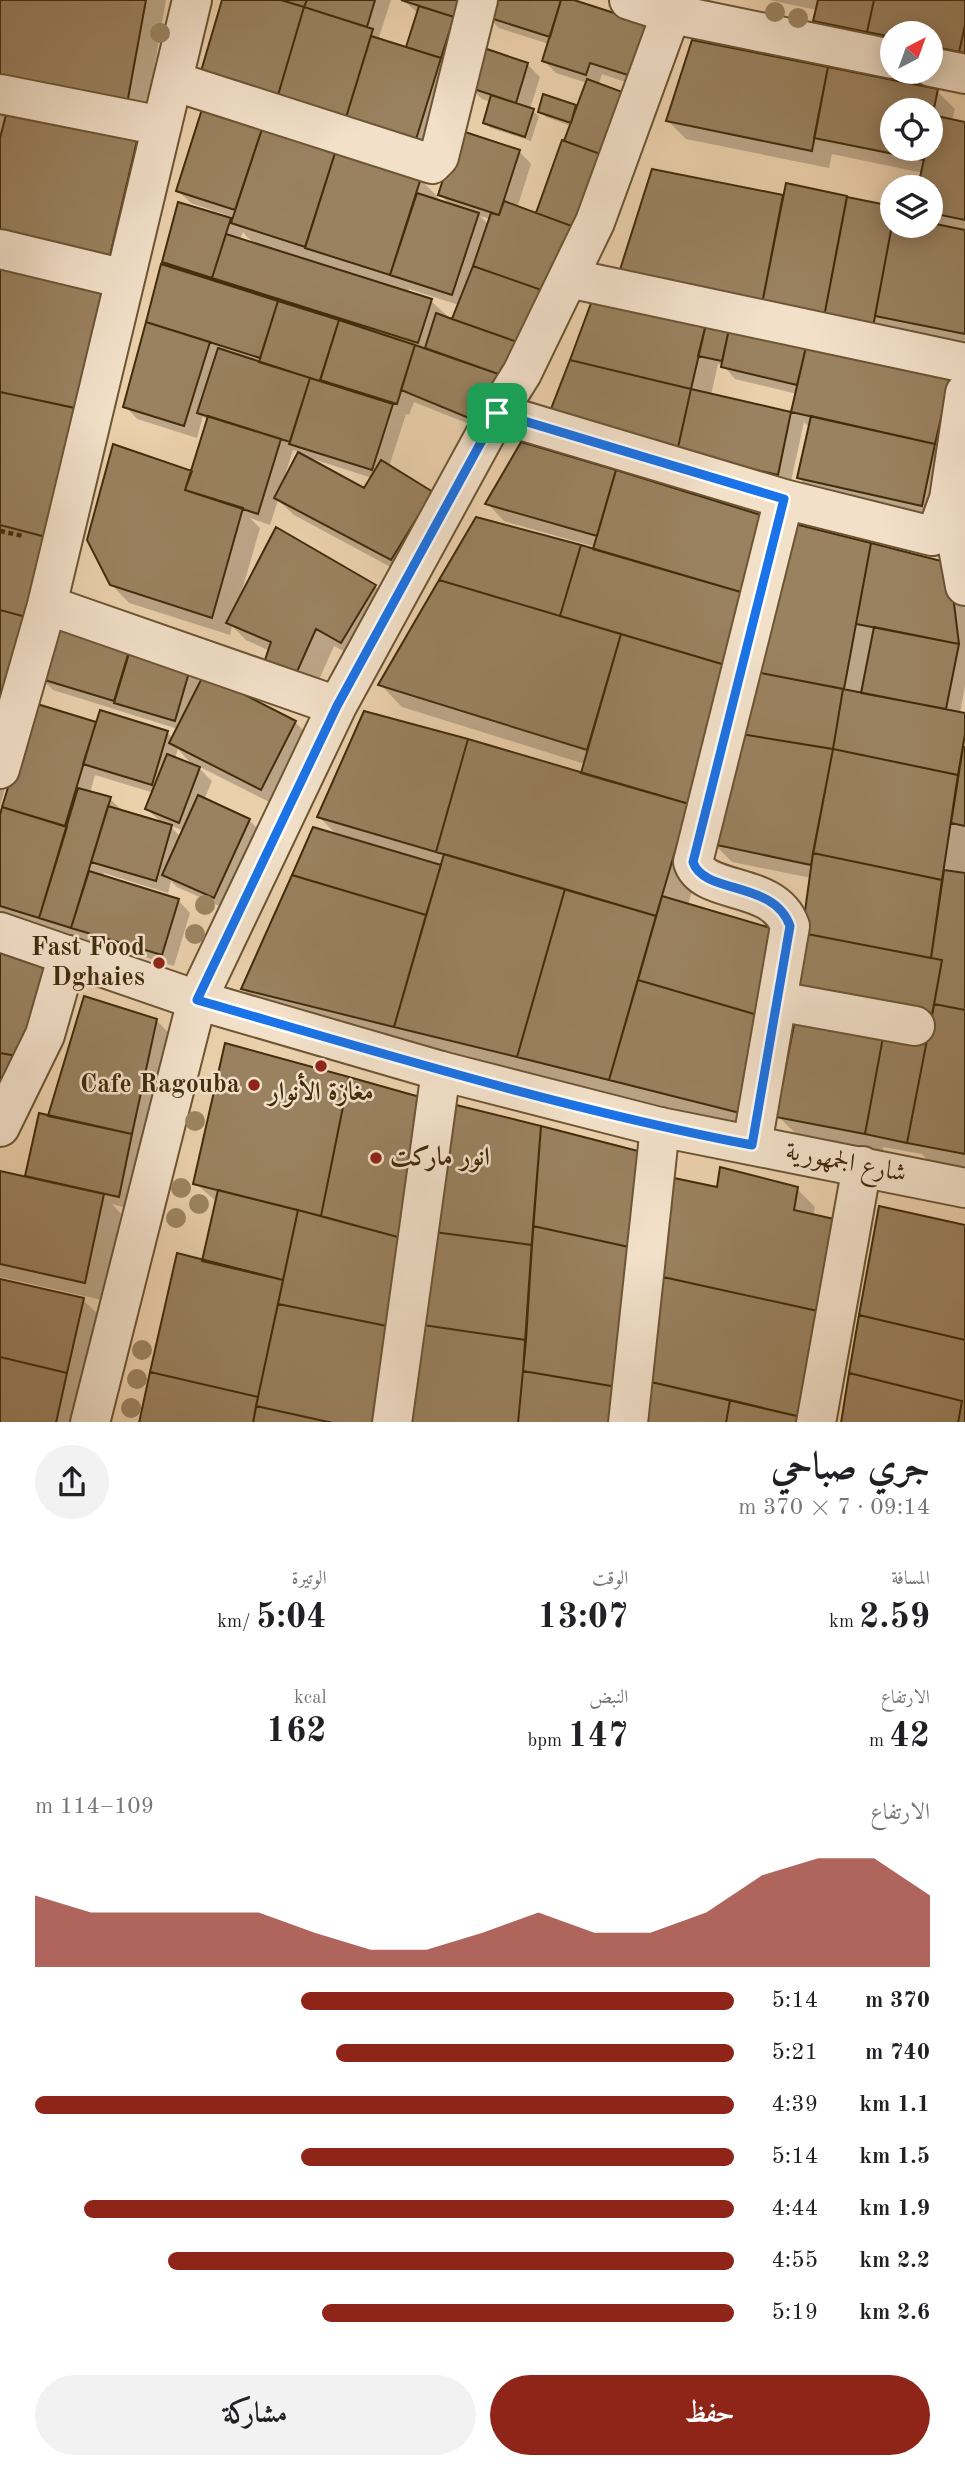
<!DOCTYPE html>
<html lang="ar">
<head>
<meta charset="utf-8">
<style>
  body { margin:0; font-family:"Old Standard TT",Amiri,serif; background:#f2f2f2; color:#202124; direction:rtl; height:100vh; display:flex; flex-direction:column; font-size:26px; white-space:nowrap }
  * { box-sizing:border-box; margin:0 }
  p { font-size:23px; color:#757577 }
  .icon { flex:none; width:38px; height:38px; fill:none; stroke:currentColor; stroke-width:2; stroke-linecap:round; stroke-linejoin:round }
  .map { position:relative; height:1422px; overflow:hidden; direction:ltr }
  .side { display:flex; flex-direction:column; background:#fff; flex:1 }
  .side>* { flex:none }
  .needle { width:46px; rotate:41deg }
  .buttons { position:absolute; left:880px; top:21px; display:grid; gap:14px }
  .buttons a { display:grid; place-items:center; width:63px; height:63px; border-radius:50%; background:#fff; box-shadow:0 4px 18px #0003; font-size:35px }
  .pin { position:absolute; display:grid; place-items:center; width:60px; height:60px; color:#fff; margin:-30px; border-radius:14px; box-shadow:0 4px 10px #0006 }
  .round { display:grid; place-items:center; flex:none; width:74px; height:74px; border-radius:37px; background:#f2f2f2 }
  .headline { display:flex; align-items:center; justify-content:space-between; height:119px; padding:0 35px }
  h1 { font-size:38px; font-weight:800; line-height:52px }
  .metrics { display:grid; grid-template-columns:repeat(3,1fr); gap:10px; height:119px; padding:7px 35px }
  .metrics div { display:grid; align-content:center }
  .metrics b { font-size:35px; font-weight:800 }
  .metrics small { font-size:19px; font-weight:400 }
  .metrics p { font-size:19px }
  .chart { height:196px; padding:14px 35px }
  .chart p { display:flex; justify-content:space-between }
  .chart svg { width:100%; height:126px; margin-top:7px; fill:#8f2418; opacity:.7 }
  .button { display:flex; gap:14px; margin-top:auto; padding:14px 35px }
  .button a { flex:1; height:80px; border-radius:42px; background:#8f2418; color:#fff; font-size:28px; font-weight:800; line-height:80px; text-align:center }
  .button a+a { background:#f2f2f2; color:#202124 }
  ul { padding:0 35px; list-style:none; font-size:23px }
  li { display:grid; grid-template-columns:112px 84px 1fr; align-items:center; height:52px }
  li i { height:18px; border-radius:9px; background:#8f2418 }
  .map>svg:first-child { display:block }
</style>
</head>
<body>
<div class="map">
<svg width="965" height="1423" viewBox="0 0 965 1423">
  <rect width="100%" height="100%" fill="#ebd0ac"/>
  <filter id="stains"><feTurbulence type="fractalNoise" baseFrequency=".00286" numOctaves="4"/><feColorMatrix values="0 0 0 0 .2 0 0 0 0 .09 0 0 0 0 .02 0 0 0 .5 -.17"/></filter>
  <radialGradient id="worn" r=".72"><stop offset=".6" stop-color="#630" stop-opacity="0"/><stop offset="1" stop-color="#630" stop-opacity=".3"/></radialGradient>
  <path fill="#0003" fill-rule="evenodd" d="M0 0H166L145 121Z
    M224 0H391L379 37 384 43 407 50 418 13 403 0H475L426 157 294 115Z
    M570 0 643 88 602 74 489 432 414 402 409 415 406 414 389 467 432 493 409 577 294 515 278 500 270 525 250 518 260 528 241 594 375 586 393 604 359 659 334 646 314 691 270 651 246 640 232 626 230 635 129 603 111 584 192 473 208 422 203 416 197 438 137 419 125 406 170 269 164 262 230 220 233 223 235 218 191 203 178 191 205 108 420 179 438 197 437 201 451 206 440 194 519 151 531 164 517 208 537 215 571 126 546 117 540 111 575 106 577 108 587 83 556 73 544 61 549 44 499 28 486 15ZM480 216 491 219 489 225ZM243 232 246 236 256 245 240 240ZM409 289 459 305 453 321 431 301 407 293ZM293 450 299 452 287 476 285 475ZM310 458 372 478 365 490 309 460Z
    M769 0H965V62L931 55V33H892V46L827 32 815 20 817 10Z
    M527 64 540 77 530 109 539 116 531 141 491 128 485 123 491 102 482 99 470 87Z
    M937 91 955 109 952 121 965 124V348L895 333 887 326 885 338 638 293 653 171 785 198 846 197 892 208V226H931V187H920L923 173 832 154 829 168 686 139 668 121ZM892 110H931V149H892Z
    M0 107 136 142 154 160 125 285 0 253Z
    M0 259 103 284 125 307 0 807Z
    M594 300 949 380 965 396 939 523 817 496 799 478 810 428 804 422 790 486 696 465ZM718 364 723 365 735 379 797 394 793 414 711 395Z
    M487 503 763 517 710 828 688 905 757 1130 540 1075 539 1078 418 1049 411 1042V1044L261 1007 243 989 339 837 319 817 580 774 585 764 402 707 380 684 595 551 596 547 504 521Z
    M796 526 965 582V685L960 714 965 715V1167L927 1160 922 1154 883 1147V1151L796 1134 778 1116 926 1042 928 1044 931 1029 811 878 732 862 714 844Z
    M56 624 189 671 202 683 295 722 313 740 279 807 196 765 212 781 204 800 249 820 261 832 226 909 177 887 171 881 168 893 104 873 103 877 178 900 190 913 174 966 0 913V821L35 705 97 724 167 732 173 739 178 729 53 690 40 677ZM178 749 185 757 195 767 175 759ZM95 775 154 793 147 809 163 824 123 811 110 799 90 793ZM169 825 184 831 181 837Z
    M156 1020 174 1038 131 1209 112 1204 121 1214 102 1300 0 1277V1173L31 1180 27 1176Z
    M426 1101 397 1423H140L203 1262 217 1202 195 1183ZM294 1222H297L283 1289 279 1288Z
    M718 1189H797L815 1207 813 1216 851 1238Z
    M0 1281 83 1300 101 1317 77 1423H0Z"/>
  <path fill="#9a815f" stroke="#422c0b" stroke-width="2" d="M0 0H146L127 104 0 81Z
    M222 0H281L304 7 276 102 199 78Z
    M281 0H307L304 7Z
    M307 0H375L367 27 304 7Z
    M401 0H459L454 17Z
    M490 0H561L550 37 484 16Z
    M561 0H574L648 24 631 76 590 63 586 75 542 61Z
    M818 0H874L867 32 813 21Z
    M874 0H965V25L959 52 931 46V33H892V37L867 32Z
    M419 6 454 17 441 58 406 47Z
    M304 7 373 29 344 124 276 102Z
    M965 25V53L959 52Z
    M371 36 441 58 414 146 344 124Z
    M692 40 828 67 812 151 666 121Z
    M481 47 528 63 516 103 468 87Z
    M828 67 938 89 931 123V110H892V149H926L924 160 814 138Z
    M587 79 625 93 603 155 564 141Z
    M543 94 576 105 571 123 538 112Z
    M491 95 534 109 525 137 483 123Z
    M203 106 263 126 235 210 176 191Z
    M8 107 137 141 107 268 0 240V138Z
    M932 115 965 122V220L931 213V187H918L926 149H931Z
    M263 126 336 150 305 247 231 223Z
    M459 130 520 150 499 215 438 195Z
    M562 140 603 155 577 228 536 213Z
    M336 150 421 178 390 275 305 248Z
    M652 169 783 195 762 304 618 276Z
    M786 183 847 196 824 317 762 304Z
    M417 193 479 213 452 295 390 275Z
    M847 197 892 206V225L873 327 824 317Z
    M504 201 577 228 547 292 473 266 491 213 499 215Z
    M178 202 231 218 212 278 162 262Z
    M931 223 965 230V334L875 316 892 225 931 226Z
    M226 234 432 299 418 343 212 278Z
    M0 258 104 283 75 408 0 392Z
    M161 264 278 301 260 358 146 322Z
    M473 266 547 292 523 344 452 319Z
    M593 298 706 324 691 389 570 360Z
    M278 301 339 320 320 381 259 362Z
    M436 313 452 319 523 344 504 376 425 348Z
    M339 320 415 345 397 404 320 380Z
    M146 322 210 342 184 426 123 407Z
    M706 324 729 329 722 361 698 356Z
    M729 329 806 347 797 385 721 367Z
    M415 345 504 376 476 421 401 390Z
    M806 347 950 379 935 444 791 412Z
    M218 348 310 378 290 442 197 413Z
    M570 360 691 389 677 452 551 409Z
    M310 378 393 404 372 470 289 444Z
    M691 389 791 412 778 475 677 452Z
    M0 392 75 408 46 537 0 525Z
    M208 416 281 439 258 514 185 490Z
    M811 416 935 444 922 506 797 478Z
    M521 442 616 470 597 536 485 504Z
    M113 444 192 471 185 490 243 508 212 618 110 585 87 540Z
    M298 452 364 488 381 460 433 492 391 560 274 498Z
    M616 470 764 516 744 593 593 549Z
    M476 517 581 545 560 616 439 580Z
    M795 524 871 543 844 689 756 672Z
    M0 525 46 537 26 617 0 610Z
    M276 527 376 585 341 643 316 629 296 674 264 663 271 642 226 623Z
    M871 543 949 563 959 644 856 624Z
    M581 545 744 593 725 665 560 616Z
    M439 580 621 634 587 750 378 685Z
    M0 610 26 617 6 696 0 695Z
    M55 622 131 645 114 701 38 678Z
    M874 627 959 644 946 709 861 693Z
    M621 634 725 665 689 804 581 773Z
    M130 650 190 669 175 721 114 703Z
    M756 672 843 689 833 749 741 734Z
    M204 674 296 721 261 790 169 743Z
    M843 689 965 713V734L958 775 833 749Z
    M34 703 96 722 65 826 2 807Z
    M100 710 168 731 152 785 83 764Z
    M364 711 468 739 436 852 317 817Z
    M741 734 833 749 811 865 712 844Z
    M468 739 689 804 656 916 436 852Z
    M963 747H965V826L951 823Z
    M833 749 958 775 942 880 813 853Z
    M167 754 200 767 179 823 145 809Z
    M78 788 111 797 71 928 39 918Z
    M198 795 250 819 214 898 162 875Z
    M108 806 172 825 156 881 91 862Z
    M2 807 67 827 39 918 0 906V815Z
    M313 827 441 865 426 915 292 875Z
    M813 853 942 880 931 958 802 933Z
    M444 854 565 889 517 1057 394 1027Z
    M944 870 965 873V1010L934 1004 942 960 931 958Z
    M89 871 179 899 162 955 71 928Z
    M292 875 426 915 394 1027 241 989Z
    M565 889 656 916 609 1080 517 1057Z
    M662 896 781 931 761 1016 638 980Z
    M802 933 942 960 932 1016 794 989Z
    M0 953 46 968 22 1057 0 1053Z
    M638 980 761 1016 740 1113 609 1080Z
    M84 996 157 1019 132 1134 48 1116Z
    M934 1004 965 1010V1154L907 1143Z
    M796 1015 884 1032 865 1134 776 1117Z
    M884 1032 927 1040 907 1143 865 1134Z
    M225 1043 349 1077 321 1216 193 1184Z
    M0 1053 22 1057 0 1086Z
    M349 1077 427 1099 405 1239 321 1216Z
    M452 1104 541 1126 532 1245 434 1232Z
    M39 1113 132 1134 119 1197 25 1176Z
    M541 1126 638 1151 629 1247 533 1226Z
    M720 1167 798 1187 794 1210 834 1219 818 1311 663 1277 674 1178 717 1187Z
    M0 1171 104 1194 85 1283 0 1264Z
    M218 1190 298 1210 283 1280 202 1261Z
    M879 1206 965 1225V1340L859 1315Z
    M298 1210 405 1239 392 1327 278 1304Z
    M533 1226 629 1247 617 1387 523 1371Z
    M434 1232 532 1245 526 1340 423 1325Z
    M177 1253 283 1280 258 1397 150 1372Z
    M663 1277 818 1311 801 1417 651 1382Z
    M0 1279 84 1298 67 1373 0 1357Z
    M278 1304 392 1327 377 1423H333L256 1406Z
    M859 1315 965 1340V1423H958L962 1401 849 1373Z
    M423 1325 526 1340 518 1423H410Z
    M0 1357 67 1373 56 1423H0Z
    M523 1371 617 1387 615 1423H518Z
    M150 1372 258 1397 253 1423H139Z
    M849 1373 962 1401 958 1423H841Z
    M651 1382 730 1400 726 1423H647Z
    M730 1400 801 1417 800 1423H726Z
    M256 1406 333 1423H253Z"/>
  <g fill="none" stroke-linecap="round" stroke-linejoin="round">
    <defs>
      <path id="minor" d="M629 0 672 14 892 59
        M931 67 965 74
        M173 81 432 164 439 157 478 0
        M0 94 162 126
        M0 249 125 279
        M568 278 965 363
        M497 413 784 499 932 536 937 532 949 499 965 393
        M949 499 965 586
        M47 605 337 706
        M0 769 47 605 192 0
        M777 1001 915 1026
        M0 1127 45 1035 68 955
        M752 1145 790 926C774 880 704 896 693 862L784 499
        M90 1423 197 1000 337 706 497 413 522 373 595 222 676 0
        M392 1423 441 1071
        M628 1423 660 1127
        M816 1423 862 1166"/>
      <path id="tertiary" d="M0 932 197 1000 441 1071 660 1127 965 1188"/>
    </defs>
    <use href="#minor" stroke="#6c5533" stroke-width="42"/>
    <use href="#tertiary" stroke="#6c5533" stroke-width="42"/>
    <path stroke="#422c0b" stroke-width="4.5" stroke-dasharray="5 3.5" stroke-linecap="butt" d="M0 531 23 536"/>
    <use href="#minor" stroke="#f2e0c9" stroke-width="38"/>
    <use href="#tertiary" stroke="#f2e0c9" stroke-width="38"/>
  </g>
  <g fill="#9d8562">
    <circle cx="775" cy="12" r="10"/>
    <circle cx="798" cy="18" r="10"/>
    <circle cx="160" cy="33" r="10"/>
    <circle cx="205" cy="905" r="10"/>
    <circle cx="195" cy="934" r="10"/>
    <circle cx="195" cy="1121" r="10"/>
    <circle cx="181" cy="1188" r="10"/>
    <circle cx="199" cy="1204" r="10"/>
    <circle cx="176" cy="1218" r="10"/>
    <circle cx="142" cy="1350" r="10"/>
    <circle cx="137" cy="1379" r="10"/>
    <circle cx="131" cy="1408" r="10"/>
  </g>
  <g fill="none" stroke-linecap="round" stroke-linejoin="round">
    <defs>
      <path id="route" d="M497 413 784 499 693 862C704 895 774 880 790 926L752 1145C564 1109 381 1053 197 1000L337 706Z"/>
    </defs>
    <use href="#route" stroke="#fff" stroke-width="14"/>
    <use href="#route" stroke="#1a73e8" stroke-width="9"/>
  </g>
  <g fill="#8f2418" stroke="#f2e0c9" stroke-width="2.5">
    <circle cx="159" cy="963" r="7"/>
    <circle cx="321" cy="1066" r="7"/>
    <circle cx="254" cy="1085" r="7"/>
    <circle cx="376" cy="1158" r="7"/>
  </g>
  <g text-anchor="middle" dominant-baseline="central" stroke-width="5" stroke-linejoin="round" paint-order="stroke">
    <g font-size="26" font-weight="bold" fill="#422c0b" stroke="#f2e0c9" text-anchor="end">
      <text x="145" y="948">Fast Food<tspan x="145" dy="30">Dghaies</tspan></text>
      <text x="240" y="1085">Cafe Ragouba</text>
      <text x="321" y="1093" text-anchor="middle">مغازة الأنوار</text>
      <text x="390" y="1158" text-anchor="start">انور ماركت</text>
    </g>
    <g font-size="26" fill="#422c0b" stroke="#f2e0c9">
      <text transform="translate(846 1163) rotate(11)">شارع الجمهورية</text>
    </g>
  </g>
  <rect width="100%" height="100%" filter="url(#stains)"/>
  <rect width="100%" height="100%" fill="url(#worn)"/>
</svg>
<div class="buttons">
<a><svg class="needle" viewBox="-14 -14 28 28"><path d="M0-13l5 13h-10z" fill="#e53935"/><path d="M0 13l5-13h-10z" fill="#757577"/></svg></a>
<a><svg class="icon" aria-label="locate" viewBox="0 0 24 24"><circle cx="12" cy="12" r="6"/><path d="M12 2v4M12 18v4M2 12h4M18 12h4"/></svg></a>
<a><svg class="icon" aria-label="layers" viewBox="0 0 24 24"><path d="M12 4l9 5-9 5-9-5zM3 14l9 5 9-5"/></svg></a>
</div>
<div class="pin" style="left:497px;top:413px;background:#1e9e55"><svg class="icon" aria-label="arrive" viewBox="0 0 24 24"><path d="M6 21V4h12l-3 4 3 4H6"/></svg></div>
</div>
<section class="side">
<div class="headline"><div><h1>جري صباحي</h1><p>09:14 · 7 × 370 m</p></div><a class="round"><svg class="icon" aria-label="share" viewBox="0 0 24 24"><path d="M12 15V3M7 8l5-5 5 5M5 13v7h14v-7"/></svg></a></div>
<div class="metrics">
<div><p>المسافة</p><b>2.59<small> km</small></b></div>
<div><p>الوقت</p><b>13:07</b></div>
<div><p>الوتيرة</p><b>5:04<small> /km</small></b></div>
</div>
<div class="metrics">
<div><p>الارتفاع</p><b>42<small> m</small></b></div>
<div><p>النبض</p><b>147<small> bpm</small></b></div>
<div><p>kcal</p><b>162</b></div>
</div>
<div class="chart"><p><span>الارتفاع</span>109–114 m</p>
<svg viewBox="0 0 160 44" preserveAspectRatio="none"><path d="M0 44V19L10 25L20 25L30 25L40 25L50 32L60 38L70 38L80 32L90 25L100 32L110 32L120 25L130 12L140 6L150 6L160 19V44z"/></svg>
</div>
<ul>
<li><b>370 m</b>5:14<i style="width:62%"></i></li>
<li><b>740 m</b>5:21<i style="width:57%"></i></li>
<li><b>1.1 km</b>4:39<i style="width:100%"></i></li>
<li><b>1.5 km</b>5:14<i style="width:62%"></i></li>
<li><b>1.9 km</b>4:44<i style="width:93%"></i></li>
<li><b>2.2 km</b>4:55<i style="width:81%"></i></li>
<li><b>2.6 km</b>5:19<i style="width:59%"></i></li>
</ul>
<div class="button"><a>حفظ</a><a>مشاركة</a></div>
</section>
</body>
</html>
